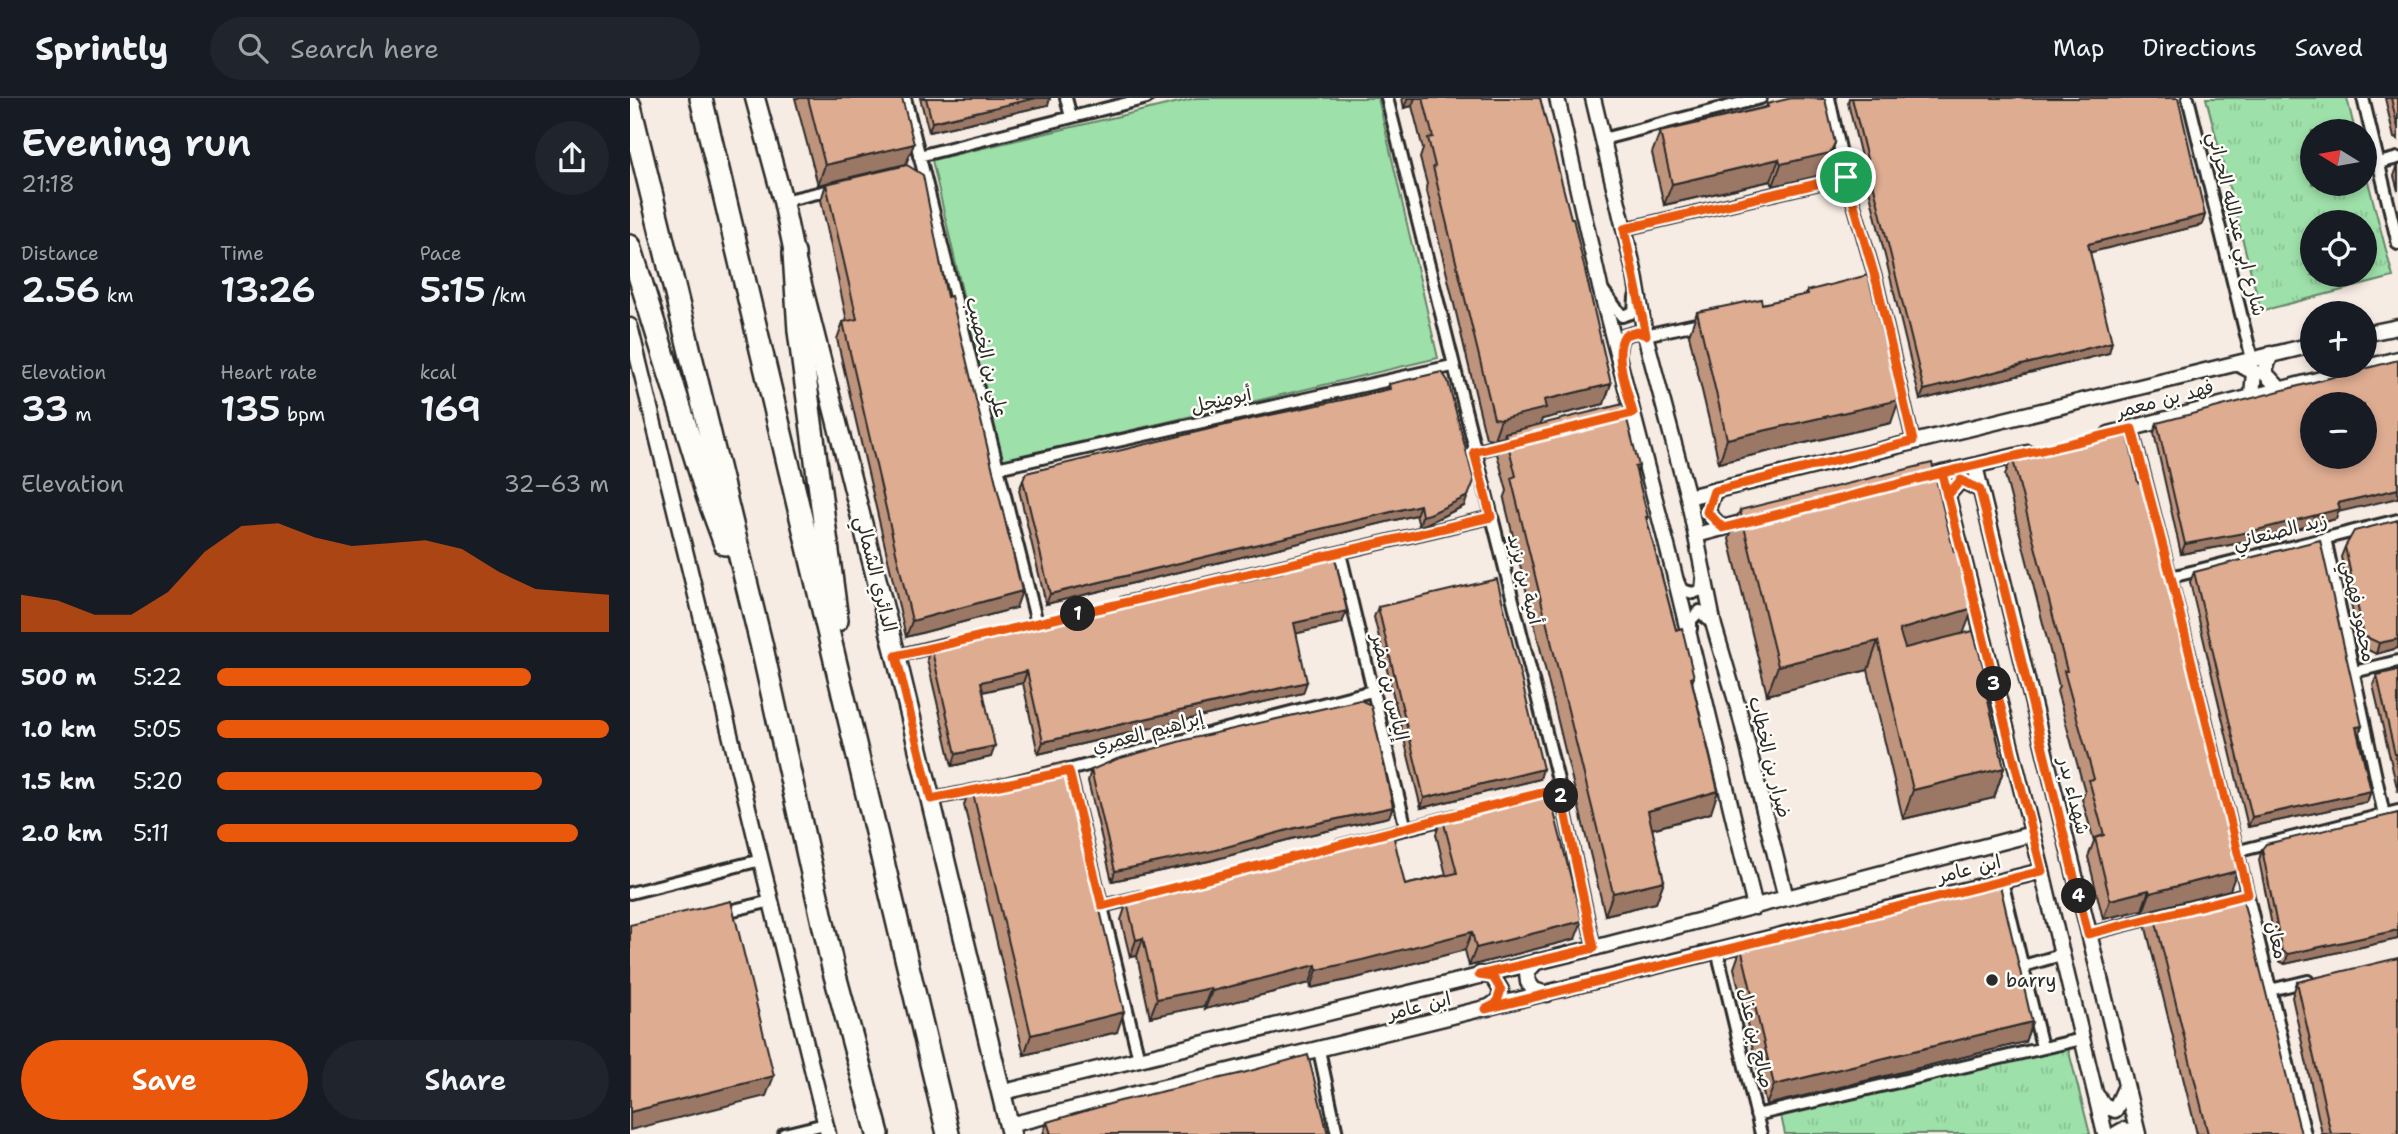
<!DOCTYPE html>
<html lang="en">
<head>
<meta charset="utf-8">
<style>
  body { margin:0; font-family:"Shantell Sans","Playpen Sans Arabic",sans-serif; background:#20242c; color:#f1f3f6; height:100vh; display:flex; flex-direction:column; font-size:26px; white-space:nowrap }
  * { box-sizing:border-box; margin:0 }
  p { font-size:23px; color:#9ea1a6 }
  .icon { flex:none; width:38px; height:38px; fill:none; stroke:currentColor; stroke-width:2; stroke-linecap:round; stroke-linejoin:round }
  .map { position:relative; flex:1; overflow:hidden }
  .side { display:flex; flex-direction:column; background:#171b24; width:630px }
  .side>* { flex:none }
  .needle { width:46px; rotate:281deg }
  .buttons { position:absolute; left:1670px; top:21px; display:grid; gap:14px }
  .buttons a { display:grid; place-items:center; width:77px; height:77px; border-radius:50%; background:#171b24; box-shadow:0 4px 10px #0003; font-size:35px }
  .pin { position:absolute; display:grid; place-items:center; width:60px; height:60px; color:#fff; margin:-30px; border:4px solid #fff; border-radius:50%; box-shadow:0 2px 7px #0007 }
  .km { position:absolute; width:35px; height:35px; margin:-18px; border-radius:50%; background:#222; color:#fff; font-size:19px; line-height:35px; text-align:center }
  .round { display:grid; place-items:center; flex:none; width:74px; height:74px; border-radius:37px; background:#20242c }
  .headline { display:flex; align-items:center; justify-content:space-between; height:119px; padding:0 21px }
  h1 { font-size:38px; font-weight:600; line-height:52px }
  .figures { display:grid; grid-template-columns:repeat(3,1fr); gap:10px; height:119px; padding:7px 21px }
  .figures div { display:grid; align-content:center }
  .figures b { font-size:35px; font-weight:600 }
  .figures small { font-size:19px; font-weight:400 }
  .figures p { font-size:19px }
  .chart { height:196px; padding:14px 21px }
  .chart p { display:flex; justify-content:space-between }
  .chart svg { width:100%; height:126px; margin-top:7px; fill:#ea580c; opacity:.7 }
  .action { display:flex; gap:14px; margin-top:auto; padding:14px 21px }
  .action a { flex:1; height:80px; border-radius:42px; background:#ea580c; color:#fff; font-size:28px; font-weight:600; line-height:80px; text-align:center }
  .action a+a { background:#20242c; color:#f1f3f6 }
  ul { padding:0 21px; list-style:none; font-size:23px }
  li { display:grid; grid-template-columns:112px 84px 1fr; align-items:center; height:52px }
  li i { height:18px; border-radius:9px; background:#ea580c }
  header { display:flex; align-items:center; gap:42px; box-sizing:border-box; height:98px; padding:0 35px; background:#171b24; border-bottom:2px solid #363941 }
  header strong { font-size:33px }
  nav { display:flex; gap:38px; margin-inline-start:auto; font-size:24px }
  .search { width:490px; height:63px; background:#20242c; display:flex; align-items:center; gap:18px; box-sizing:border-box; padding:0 24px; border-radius:38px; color:#9ea1a6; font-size:26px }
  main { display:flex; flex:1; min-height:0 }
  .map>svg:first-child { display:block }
</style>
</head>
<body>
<header>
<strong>Sprintly</strong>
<div class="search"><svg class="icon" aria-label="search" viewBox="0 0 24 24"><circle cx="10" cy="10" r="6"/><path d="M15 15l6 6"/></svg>Search here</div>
<nav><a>Map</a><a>Directions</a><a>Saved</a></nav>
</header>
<main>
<section class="side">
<div class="headline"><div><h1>Evening run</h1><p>21:18</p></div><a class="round"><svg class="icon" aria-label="share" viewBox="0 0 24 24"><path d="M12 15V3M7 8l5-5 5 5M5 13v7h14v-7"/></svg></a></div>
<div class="figures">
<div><p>Distance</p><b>2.56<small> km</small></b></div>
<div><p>Time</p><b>13:26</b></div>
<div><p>Pace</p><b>5:15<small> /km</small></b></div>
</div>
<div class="figures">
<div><p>Elevation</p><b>33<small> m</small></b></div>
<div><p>Heart rate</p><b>135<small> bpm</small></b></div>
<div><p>kcal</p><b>169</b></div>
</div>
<div class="chart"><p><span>Elevation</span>32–63 m</p>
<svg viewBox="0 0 160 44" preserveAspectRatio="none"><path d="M0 44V31L10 33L20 38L30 38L40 30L50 16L60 7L70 6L80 11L90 14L100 13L110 12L120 15L130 23L140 29L150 30L160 31V44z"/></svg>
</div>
<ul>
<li><b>500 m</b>5:22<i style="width:80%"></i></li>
<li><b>1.0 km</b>5:05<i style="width:100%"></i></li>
<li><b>1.5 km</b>5:20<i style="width:83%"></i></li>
<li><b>2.0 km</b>5:11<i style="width:92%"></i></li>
</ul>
<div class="action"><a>Save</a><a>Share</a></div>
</section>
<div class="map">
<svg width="1768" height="1036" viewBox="0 0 1768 1036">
  <defs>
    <pattern id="park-tufts" width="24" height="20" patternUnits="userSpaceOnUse" patternTransform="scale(1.75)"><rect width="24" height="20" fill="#9ee0a9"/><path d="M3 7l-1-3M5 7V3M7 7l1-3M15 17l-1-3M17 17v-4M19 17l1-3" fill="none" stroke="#88c092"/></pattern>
  </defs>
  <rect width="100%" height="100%" fill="#f7ece3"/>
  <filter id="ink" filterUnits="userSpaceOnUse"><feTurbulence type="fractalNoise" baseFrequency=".0143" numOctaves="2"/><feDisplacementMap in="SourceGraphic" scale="14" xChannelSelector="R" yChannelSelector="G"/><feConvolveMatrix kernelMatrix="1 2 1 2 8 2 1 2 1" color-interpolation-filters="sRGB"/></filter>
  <g filter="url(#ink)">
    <path fill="url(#park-tufts)" stroke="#64866a" stroke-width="2" fill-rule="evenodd" d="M1576 0H1717L1725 33H1682V86H1734V68L1763 179 1631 213ZM1682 124H1734V177H1682Z
      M1438 950 1460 1036H1155L1150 1013Z"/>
    <path fill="#9ee0a9" stroke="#64866a" stroke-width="2" d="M566 0H748L808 260 371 363 302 62Z"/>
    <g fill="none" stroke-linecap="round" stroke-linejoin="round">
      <defs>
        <path id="minor" d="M275 0 407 525
          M436 0 441 19
          M757 0 930 690 964 850
          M1199 0 1216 79 1247 186 1283 343
          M1558 0 1622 261
          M1733 0 1768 146
          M973 41 1131 0
          M289 58 517 0
          M1749 65 1768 60
          M153 103 205 91
          M994 131 1216 79
          M972 191 992 218 1004 214 1005 199
          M989 255 991 243 995 237 1007 234 1015 237 1075 224
          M1502 331C1564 565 1618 801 1675 1036
          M844 354 882 344
          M367 370 822 268
          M1695 440 1754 717
          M710 455 776 731
          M1541 479 1768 422
          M1048 483 1052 492 1063 495 1071 492 1072 482
          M494 505 861 419
          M1061 531V522L1070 513 1084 528
          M266 558 315 546
          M1724 574 1768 563
          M439 673 509 961
          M423 676 742 593
          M301 701 352 691
          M709 748 825 718
          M1609 753 1768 713
          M1372 783 1412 949
          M0 795 131 762
          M472 808 510 799
          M91 815 141 803
          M1458 836 1533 817
          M1087 852 1131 1036
          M1393 868 1431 857
          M1640 892 1678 883
          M689 952 707 1036
          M1126 1017 1452 941
          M154 1036 195 1026"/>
        <path id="tertiary" d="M927 0 970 189 1043 471 1125 809
          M963 0 1005 177 1015 237 1058 399 1084 528 1109 613 1156 800
          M0 228 198 1036
          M1734 236 1768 229
          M1641 256 1634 274 1649 290
          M1608 266 1624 274 1622 298
          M1479 336 1768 261
          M1345 368 1508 1036
          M1312 375 1412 773 1475 1036
          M1288 381 1398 355
          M1084 393 1077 414 1092 430
          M1317 398 1331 382 1351 392
          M1058 399 1682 247
          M1066 437 1123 422
          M907 863 897 874 898 884 904 892 917 896
          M850 876 863 879 871 892 869 902 858 910
          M370 995 964 850 1402 736
          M1468 999 1472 1006 1485 1012 1496 988
          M379 1027 1412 773
          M1486 1036 1493 1032 1500 1036"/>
        <path id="primary" d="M125 0 153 103 164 155 266 558 381 1036"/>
        <path id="motorway" d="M71 0 318 1036
          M0 8 131 545 203 870 248 1036
          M0 148 77 397 95 446
          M164 155 169 233 207 522"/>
      </defs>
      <use href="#minor" stroke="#2b2b2b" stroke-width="16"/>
      <use href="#tertiary" stroke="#2b2b2b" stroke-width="19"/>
      <use href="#primary" stroke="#2b2b2b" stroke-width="23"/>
      <use href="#motorway" stroke="#2b2b2b" stroke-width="26"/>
      <use href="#minor" stroke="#fdfcf7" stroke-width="10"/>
      <use href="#tertiary" stroke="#fdfcf7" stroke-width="14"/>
      <use href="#primary" stroke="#fdfcf7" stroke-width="18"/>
      <use href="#motorway" stroke="#fdfcf7" stroke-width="21"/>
    </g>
    <path fill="#bf947d" stroke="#2b2b2b" stroke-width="2" d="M165 0H272L276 66 188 87Z
      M290 0H420L418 7 299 34Z
      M772 0H910L974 306 912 321 910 326 1009 368 1007 374 1017 422 1046 532 1064 579 1062 585 1081 715 1022 731 1034 783 1026 805 975 817 874 401 877 393 867 356 874 339 864 341 856 340 796 89 797 86 790 60 793 51 782 8 774 10Z
      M1219 0H1548L1572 127 1460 154 1479 255 1290 302 1218 5Z
      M1755 0H1768V42L1764 40Z
      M1137 6 1197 67 1192 77 1143 88 1141 83 1034 107 1022 55 1030 34 1136 9Z
      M1768 67V93L1764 78Z
      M196 86 317 199 386 510 276 539 207 241 213 224 217 223 191 102Z
      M1177 193 1261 325 1089 365 1059 237 1067 214 1132 206 1176 197Z
      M759 286 834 408 796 426 789 428 786 417 416 506 389 392 396 375 757 292Z
      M1527 325 1708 414 1706 421 1616 444 1551 456 1524 335Z
      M1382 358 1508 385 1600 792 1513 814 1512 812 1473 821 1458 759 1464 743 1452 701 1455 694 1427 593 1429 588 1375 377Z
      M1110 412 1334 535 1359 589 1357 596 1374 670 1364 700 1273 721 1238 572 1137 597 1099 441Z
      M1768 422V550L1746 556 1730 548 1711 459 1715 449Z
      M653 472 712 525 666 535 673 595 408 656 393 585 353 594 361 659 322 668 297 561 301 549 652 474Z
      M1564 474 1732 628 1728 638 1741 693 1737 704 1618 729 1560 484Z
      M748 509 910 681 791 710 744 519Z
      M1768 572V694L1743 587 1747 577Z
      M461 672 759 719 661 741 579 763 482 783 458 683Z
      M341 687 487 934 394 957 334 707Z
      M1768 715V841L1655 866 1649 863 1629 762 1632 751Z
      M812 718 945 841 839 868 835 852 726 880 681 890 680 885 575 911 574 908 520 919 507 858 500 859 491 822 497 804 655 761 656 758 775 787 816 777 806 736Z
      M1523 812 1671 1036H1567L1516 830Z
      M1111 850 1402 924 1395 944 1136 1007 1104 870Z
      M1667 884 1768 1036H1692L1662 899Z
      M417 1024 698 1036H413Z"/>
    <path fill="#9b7866" stroke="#2b2b2b" stroke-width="2" d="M406 0H420L418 7 299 34 302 24Z
      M778 0H785L782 8 774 10Z
      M1205 45 1197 67 1192 77 1143 88 1151 66Z
      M284 46 276 66 188 87 195 67Z
      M1149 61 1141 83 1034 107 1042 86Z
      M1575 117 1572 127 1454 156 1458 146Z
      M1482 244 1479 255 1290 302 1294 292Z
      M981 286 974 306 912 321 909 330 875 335 874 339 864 341 871 321 914 302Z
      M1269 302 1261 325 1089 365 1097 341Z
      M1768 391V400L1708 414 1706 421 1616 444 1551 456 1555 446 1708 405Z
      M838 398 834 408 796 426 789 428 792 418Z
      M790 407 786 417 416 506 420 496Z
      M392 493 386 510 276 539 282 523Z
      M1343 510 1332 539 1259 561 1269 532Z
      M717 513 712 525 660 537 664 525Z
      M1768 541V550L1746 556 1749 545Z
      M1248 543 1238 572 1137 597 1148 568Z
      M397 573 393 585 347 595 351 584Z
      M677 584 673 595 408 656 413 644Z
      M1732 628 1728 638 1726 629Z
      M365 648 361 659 322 668 326 656Z
      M1374 670 1364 700 1273 721 1283 692Z
      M913 671 910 681 791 710 794 700Z
      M1088 693 1081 715 1010 734 1018 713Z
      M1741 693 1737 704 1618 729 1622 719Z
      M763 709 759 719 661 741 579 763 482 783 485 773 665 730Z
      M1607 773 1600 792 1513 814 1520 795Z
      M1034 783 1026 805 975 817 983 795Z
      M1519 792 1512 812 1473 821 1480 802Z
      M952 823 945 841 839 868 846 850Z
      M1768 832V841L1655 866 1658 856Z
      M842 834 835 852 726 880 681 890 687 872Z
      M513 840 507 858 500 859 506 842Z
      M686 867 680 885 575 911 582 893Z
      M581 890 574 908 520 919 527 901Z
      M494 914 487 934 394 957 401 937Z
      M1402 924 1395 944 1136 1007 1144 987Z
      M144 978 136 998 0 1032V1014Z"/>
    <path fill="#deac91" stroke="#2b2b2b" stroke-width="2" fill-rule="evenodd" d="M178 0H272L284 46 195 67Z
      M296 0H406L302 24Z
      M793 0H910L941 120H943L981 286 914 302 916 310 871 321 864 320 803 69 805 68 798 40 803 39Z
      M1162 0 1195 1 1205 45 1200 55 1151 66 1149 61 1042 86 1030 34 1138 9 1137 6Z
      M1222 0H1548L1575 117 1458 146 1482 244 1294 292Z
      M1761 0H1768V30Z
      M277 67 293 77 317 199 321 198 392 493 282 523 213 224 227 221 196 86Z
      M1238 177 1269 302 1097 341 1067 214 1131 201 1132 206 1178 196 1177 193Z
      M1768 262V391L1708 405 1710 411 1619 434 1555 446 1527 325ZM1682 306H1734V359H1682Z
      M812 274 818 283 844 383 838 398 800 416 792 418 790 407 420 496 393 382 396 375 621 321 712 302 760 291 759 286Z
      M993 306 1009 368 1005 369 1018 419H1016L1046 532 1052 530 1064 579 1061 580 1088 693 1018 713 1034 783 983 795 881 380 886 378 875 335Z
      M1496 329 1508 385 1514 383 1528 437 1607 773 1520 795 1519 792 1480 802 1465 740 1474 737 1459 682 1464 681 1434 573H1437L1382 358Z
      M1302 365 1324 454H1326L1343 510 1269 532 1275 550 1343 533 1359 589 1355 590 1374 670 1283 692 1248 543 1148 568 1110 412Z
      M1768 422V541L1749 545 1734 538 1715 449 1724 433Z
      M1690 442 1732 628 1726 629 1741 693 1622 719 1564 474Z
      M705 460 717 513 664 525 677 584 413 644 397 573 351 584 365 648 326 656 301 549 475 509 609 481 610 484 653 474V472Z
      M867 481 913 671 794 700 748 509Z
      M1768 572V670L1747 577Z
      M730 602 741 607 763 709 665 730 582 753 485 773 461 672 487 661 555 642Z
      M435 664 494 914 401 937 341 687Z
      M918 691 952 823 846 850 842 834 732 862 687 872 686 867 582 893 581 890 527 901 513 840 506 842 497 804 503 796 656 761V758L763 736 775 787 827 775 812 718Z
      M1768 715V832L1658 856 1652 853 1632 751 1636 746Z
      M1370 787 1402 924 1144 987 1111 850Z
      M1610 790 1671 1036H1578L1523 812Z
      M101 803 144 978 0 1014V827Z
      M1768 860V1036H1701L1667 884Z
      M678 957 698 1036H421L417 1024 490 1003 613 975Z"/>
  </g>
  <g fill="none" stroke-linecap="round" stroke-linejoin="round" filter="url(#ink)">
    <defs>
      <path id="route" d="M1216 79 994 131 1016 237 1007 234 995 237C982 254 998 295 1003 315L844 354 861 419 266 558 301 701 439 673 472 808 930 690 964 850 849 877 863 879 871 892 866 906 856 911 1412 773 1312 375 1502 331 1541 479 1618 796 1458 836 1350 392 1331 382 1317 398 1312 375 1093 430 1077 414 1084 393 1283 343 1247 186 1216 79"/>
    </defs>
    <use href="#route" stroke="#fff" stroke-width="14"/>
    <use href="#route" stroke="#ea580c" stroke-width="9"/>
  </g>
  <circle fill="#2b2b2b" stroke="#fdfcf7" stroke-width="2.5" cx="1362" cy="882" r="7"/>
  <g text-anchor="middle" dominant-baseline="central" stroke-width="5" stroke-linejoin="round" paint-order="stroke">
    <g font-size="19" fill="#2b2b2b" stroke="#fdfcf7">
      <text transform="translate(1607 126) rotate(76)">شارع ابي عبدالله الحراني</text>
      <text transform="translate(357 259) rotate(76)">علي بن الخصيب</text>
      <text transform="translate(1535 301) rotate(-15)">فهد بن معمر</text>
      <text transform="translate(591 302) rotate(-13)">أبومنجل</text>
      <text transform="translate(1650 433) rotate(-14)">زيد الصنعاني</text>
      <text transform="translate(246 476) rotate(76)">الدائري الشمالي</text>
      <text transform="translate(895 481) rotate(76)">أمية بن يزيد</text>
      <text transform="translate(1729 513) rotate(78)">محمود فهمي</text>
      <text transform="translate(760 589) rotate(77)">إلياس بن مضر</text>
      <text transform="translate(518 634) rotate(-15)">إبراهيم العمري</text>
      <text transform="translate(1140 659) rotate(76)">ضرار بن الخطاب</text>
      <text transform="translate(1444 698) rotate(76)">شهداء بدر</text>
      <text transform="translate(1339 771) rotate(-14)">ابن عامر</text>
      <text transform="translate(1647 842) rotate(77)">معان</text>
      <text transform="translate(789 908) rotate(-14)">ابن عامر</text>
      <text transform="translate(1126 940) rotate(77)">صالح بن عذل</text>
    </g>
    <g font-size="19" fill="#2b2b2b" stroke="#fdfcf7" text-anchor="start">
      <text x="1376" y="882">barry</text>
    </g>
  </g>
</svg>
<div class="buttons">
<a><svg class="needle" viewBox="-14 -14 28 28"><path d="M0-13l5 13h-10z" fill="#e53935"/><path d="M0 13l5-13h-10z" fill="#9ea1a6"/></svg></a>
<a><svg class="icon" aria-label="locate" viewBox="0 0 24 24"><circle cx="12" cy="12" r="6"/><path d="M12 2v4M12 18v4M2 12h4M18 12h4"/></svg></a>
<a>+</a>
<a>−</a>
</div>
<div class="pin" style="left:1216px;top:79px;background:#1e9e55"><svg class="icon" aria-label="arrive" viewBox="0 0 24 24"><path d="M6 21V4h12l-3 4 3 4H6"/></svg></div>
<b class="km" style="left:448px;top:516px">1</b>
<b class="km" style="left:931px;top:698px">2</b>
<b class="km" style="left:1364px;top:586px">3</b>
<b class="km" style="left:1449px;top:798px">4</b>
</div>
</main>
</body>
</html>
